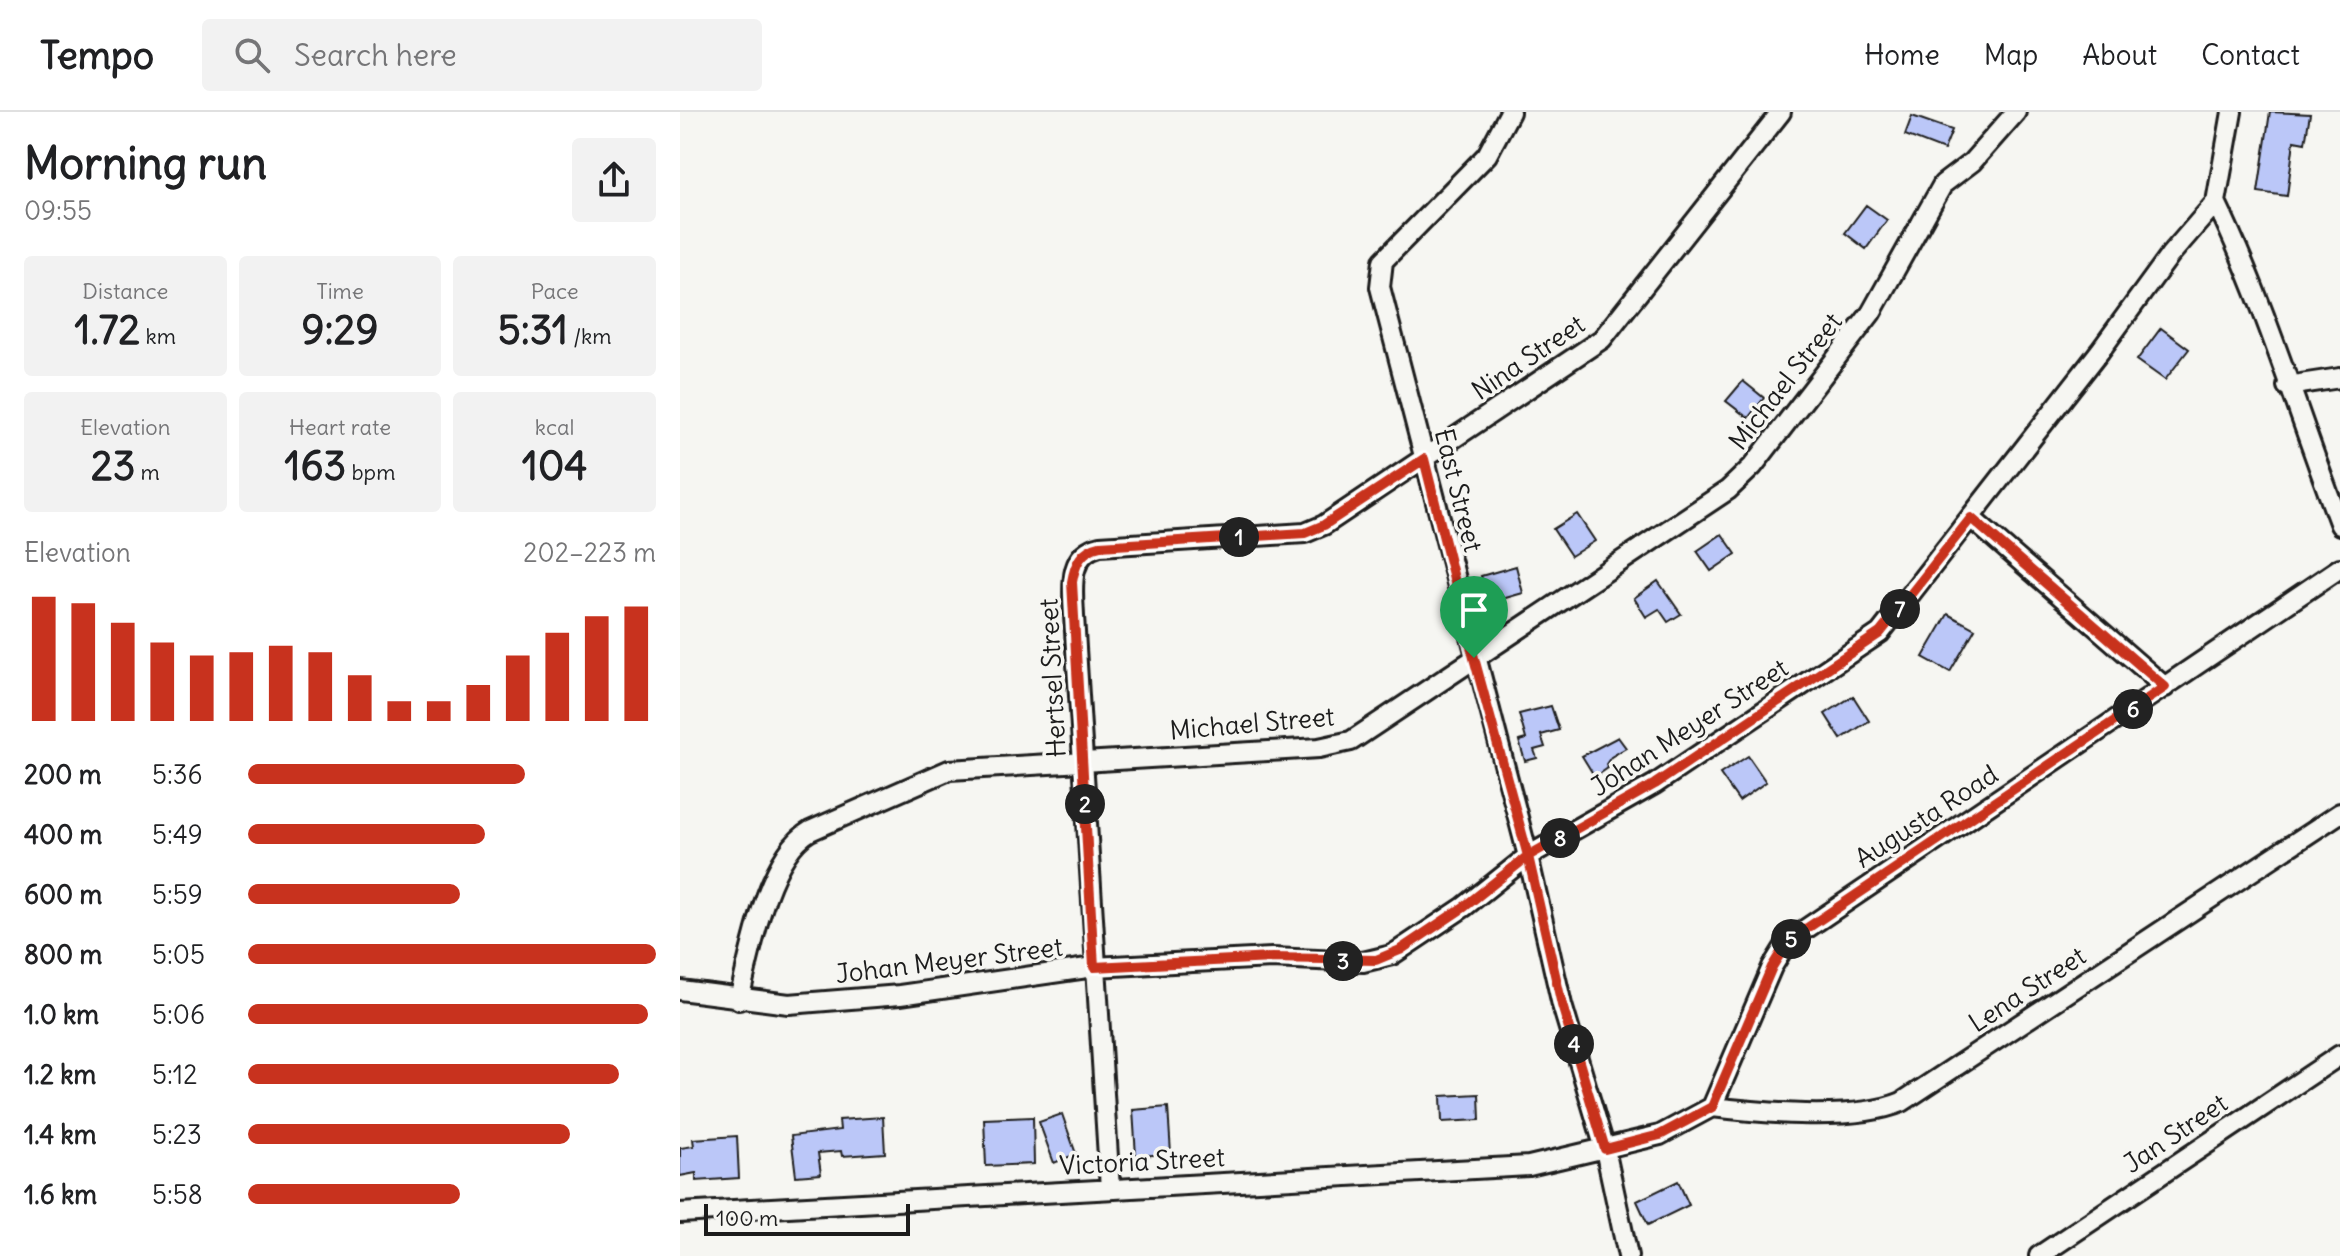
<!DOCTYPE html>
<html lang="en">
<head>
<meta charset="utf-8">
<style>
  body { margin:0; font-family:Delius,sans-serif; background:#f2f2f2; color:#202124; height:100vh; display:flex; flex-direction:column; font-size:30px; white-space:nowrap }
  * { box-sizing:border-box; margin:0 }
  p { font-size:26px; color:#757577 }
  .icon { flex:none; width:44px; height:44px; fill:none; stroke:currentColor; stroke-width:2; stroke-linecap:round; stroke-linejoin:round }
  .map { position:relative; flex:1; overflow:hidden }
  .details { display:flex; flex-direction:column; background:#fff; width:680px }
  .details>* { flex:none }
  .scale { position:absolute; left:24px; bottom:20px; width:206px; box-sizing:border-box; padding-left:8px; border:4px solid #1c1c1c; border-top:0; font-size:22px; line-height:28px; white-space:nowrap; color:#1c1c1c; -webkit-text-stroke:6px #f6f6f2; paint-order:stroke }
  .pin { position:absolute; display:grid; place-items:center; width:68px; height:68px; color:#fff; margin:-82px -34px; border-radius:50% 50% 50% 0; rotate:-45deg; box-shadow:0 0 8px #0007 }
  .pin .icon { rotate:45deg }
  .km { position:absolute; width:40px; height:40px; margin:-20px; border-radius:50%; background:#222; color:#fff; font-size:22px; line-height:40px; text-align:center }
  .round { display:grid; place-items:center; flex:none; width:84px; height:84px; border-radius:8px; background:#f2f2f2 }
  .summary { display:flex; align-items:center; justify-content:space-between; height:136px; padding:0 24px }
  h1 { font-size:44px; font-weight:800; line-height:60px }
  .metrics { display:grid; grid-template-columns:repeat(3,1fr); gap:12px; height:136px; padding:8px 24px }
  .metrics div { display:grid; align-content:center; border-radius:8px; background:#f2f2f2; text-align:center }
  .metrics b { font-size:40px; font-weight:800 }
  .metrics small { font-size:22px; font-weight:400 }
  .metrics p { font-size:22px }
  .chart { height:224px; padding:16px 24px }
  .chart p { display:flex; justify-content:space-between }
  .chart svg { width:100%; height:144px; margin-top:8px; stroke:#c8321e; stroke-width:6 }
  ul { padding:0 24px; list-style:none; font-size:26px }
  li { display:grid; grid-template-columns:128px 96px 1fr; align-items:center; height:60px }
  li i { height:20px; border-radius:10px; background:#c8321e }
  header { display:flex; align-items:center; gap:48px; box-sizing:border-box; height:112px; padding:0 40px; background:#fff; border-bottom:2px solid #e0e0e0 }
  header strong { font-size:38px }
  nav { display:flex; gap:44px; margin-inline-start:auto; font-size:28px }
  .search { width:560px; height:72px; background:#f2f2f2; display:flex; align-items:center; gap:20px; box-sizing:border-box; padding:0 28px; border-radius:8px; color:#757577; font-size:30px }
  main { display:flex; flex:1; min-height:0 }
  .map>svg:first-child { display:block }
</style>
</head>
<body>
<header>
<strong>Tempo</strong>
<div class="search"><svg class="icon" aria-label="search" viewBox="0 0 24 24"><circle cx="10" cy="10" r="6"/><path d="M15 15l6 6"/></svg>Search here</div>
<nav><a>Home</a><a>Map</a><a>About</a><a>Contact</a></nav>
</header>
<main>
<section class="details">
<div class="summary"><div><h1>Morning run</h1><p>09:55</p></div><a class="round"><svg class="icon" aria-label="share" viewBox="0 0 24 24"><path d="M12 15V3M7 8l5-5 5 5M5 13v7h14v-7"/></svg></a></div>
<div class="metrics">
<div><p>Distance</p><b>1.72<small> km</small></b></div>
<div><p>Time</p><b>9:29</b></div>
<div><p>Pace</p><b>5:31<small> /km</small></b></div>
</div>
<div class="metrics">
<div><p>Elevation</p><b>23<small> m</small></b></div>
<div><p>Heart rate</p><b>163<small> bpm</small></b></div>
<div><p>kcal</p><b>104</b></div>
</div>
<div class="chart"><p><span>Elevation</span>202–223 m</p>
<svg viewBox="0 0 160 44" preserveAspectRatio="none"><path d="M5 44V6M15 44V8M25 44V14M35 44V20M45 44V24M55 44V23M65 44V21M75 44V23M85 44V30M95 44V38M105 44V38M115 44V33M125 44V24M135 44V17M145 44V12M155 44V9"/></svg>
</div>
<ul>
<li><b>200 m</b>5:36<i style="width:68%"></i></li>
<li><b>400 m</b>5:49<i style="width:58%"></i></li>
<li><b>600 m</b>5:59<i style="width:52%"></i></li>
<li><b>800 m</b>5:05<i style="width:100%"></i></li>
<li><b>1.0 km</b>5:06<i style="width:98%"></i></li>
<li><b>1.2 km</b>5:12<i style="width:91%"></i></li>
<li><b>1.4 km</b>5:23<i style="width:79%"></i></li>
<li><b>1.6 km</b>5:58<i style="width:52%"></i></li>
</ul>
</section>
<div class="map">
<svg width="1660" height="1144" viewBox="0 0 1660 1144">
  <rect width="100%" height="100%" fill="#f6f6f2"/>
  <filter id="ink" filterUnits="userSpaceOnUse"><feTurbulence type="fractalNoise" baseFrequency=".0125" numOctaves="2"/><feDisplacementMap in="SourceGraphic" scale="16" xChannelSelector="R" yChannelSelector="G"/><feConvolveMatrix kernelMatrix="1 2 1 2 8 2 1 2 1" color-interpolation-filters="sRGB"/></filter>
  <g filter="url(#ink)">
    <path fill="#bbc7f8" stroke="#1c1c1c" stroke-width="2" d="M1590 0 1630 2 1625 31 1614 29 1607 84 1578 80Z
      M1232 4 1272 18 1264 38 1225 23Z
      M1186 93 1207 108 1186 137 1165 121Z
      M1481 216 1509 237 1485 268 1457 248Z
      M1063 269 1084 286 1068 306 1046 289Z
      M897 402 915 429 891 444 873 417Z
      M1042 422 1056 442 1031 459 1017 439Z
      M836 454 843 481 808 491 801 464Z
      M978 469 1001 502 988 510 979 497 966 505 954 486Z
      M1268 502 1295 517 1270 560 1243 545Z
      M1173 584 1189 609 1161 627 1145 602Z
      M871 594 879 618 861 623 865 635 854 638 857 646 845 649 839 629 846 627 839 602Z
      M938 625 946 636 931 645 926 652 928 656 915 665 902 644Z
      M1068 644 1086 670 1059 689 1040 662Z
      M799 982 800 1008 762 1010 761 984Z
      M488 995 491 1042 456 1044 453 998Z
      M382 1002 396 1042 374 1051 359 1010Z
      M203 1005 205 1041 162 1044 161 1039 138 1041 141 1062 116 1064 111 1024 160 1018 159 1008Z
      M353 1005 354 1052 306 1054 304 1007Z
      M57 1024 59 1066 16 1069V1061L0 1064V1036L14 1034 13 1027Z
      M998 1069 1009 1093 968 1113 957 1089Z"/>
    <g fill="none" stroke-linecap="round" stroke-linejoin="round">
      <defs>
        <path id="minor" d="M830 0 807 43 703 149 700 175 848 744 882 893 925 1037 948 1144
          M1536 90C1586 194 1619 305 1660 413
          M1607 274 1660 266
          M1291 406 1485 575
          M0 878 109 892 220 883 414 855 592 846 683 850 712 843 784 795 848 744 975 672 1200 521 1420 239 1490 143 1536 90 1552 0
          M59 888C70 842 87 744 130 719L269 658 639 636 671 629 1048 378 1073 354 1191 201 1263 72 1292 50 1336 0
          M1032 995C1083 1001 1174 1010 1222 990L1660 701
          M430 1077 394 504C393 478 387 441 420 434L625 421 644 413 922 227 1101 0
          M0 1101 849 1054 980 1023 1032 995 1092 855 1108 829 1660 456
          M1359 1144 1660 943"/>
      </defs>
      <use href="#minor" stroke="#1c1c1c" stroke-width="24"/>
      <use href="#minor" stroke="#f6f6f2" stroke-width="18"/>
    </g>
  </g>
  <g fill="none" stroke-linecap="round" stroke-linejoin="round" filter="url(#ink)">
    <defs>
      <path id="route" d="M794 546 744 347 644 413 625 421 420 434C401 438 395 452 392 470L414 855 592 846 696 848 720 838 784 795 848 744 882 893 925 1037 980 1023 1032 995 1092 855 1108 829 1485 575 1291 406 1200 521 975 672 848 744 794 546"/>
    </defs>
    <use href="#route" stroke="#fff" stroke-width="16"/>
    <use href="#route" stroke="#c8321e" stroke-width="10"/>
  </g>
  <g text-anchor="middle" dominant-baseline="central" stroke-width="7" stroke-linejoin="round" paint-order="stroke">
    <g font-size="26" fill="#1c1c1c" stroke="#f6f6f2">
      <text transform="translate(848 245) rotate(-34)">Nina Street</text>
      <text transform="translate(1105 269) rotate(-52)">Michael Street</text>
      <text transform="translate(779 378) rotate(76)">East Street</text>
      <text transform="translate(372 566) rotate(-93)">Hertsel Street</text>
      <text transform="translate(572 611) rotate(-5)">Michael Street</text>
      <text transform="translate(1009 615) rotate(-33)">Johan Meyer Street</text>
      <text transform="translate(1246 704) rotate(-33)">Augusta Road</text>
      <text transform="translate(269 848) rotate(-7)">Johan Meyer Street</text>
      <text transform="translate(1347 877) rotate(-33)">Lena Street</text>
      <text transform="translate(1495 1021) rotate(-34)">Jan Street</text>
      <text transform="translate(462 1049) rotate(-3)">Victoria Street</text>
    </g>
  </g>
</svg>
<div class="scale">100 m</div>
<div class="pin" style="left:794px;top:546px;background:#1e9e55"><svg class="icon" aria-label="arrive" viewBox="0 0 24 24"><path d="M6 21V4h12l-3 4 3 4H6"/></svg></div>
<b class="km" style="left:559px;top:425px">1</b>
<b class="km" style="left:405px;top:692px">2</b>
<b class="km" style="left:663px;top:849px">3</b>
<b class="km" style="left:894px;top:932px">4</b>
<b class="km" style="left:1111px;top:827px">5</b>
<b class="km" style="left:1453px;top:597px">6</b>
<b class="km" style="left:1220px;top:497px">7</b>
<b class="km" style="left:880px;top:726px">8</b>
</div>
</main>
</body>
</html>
